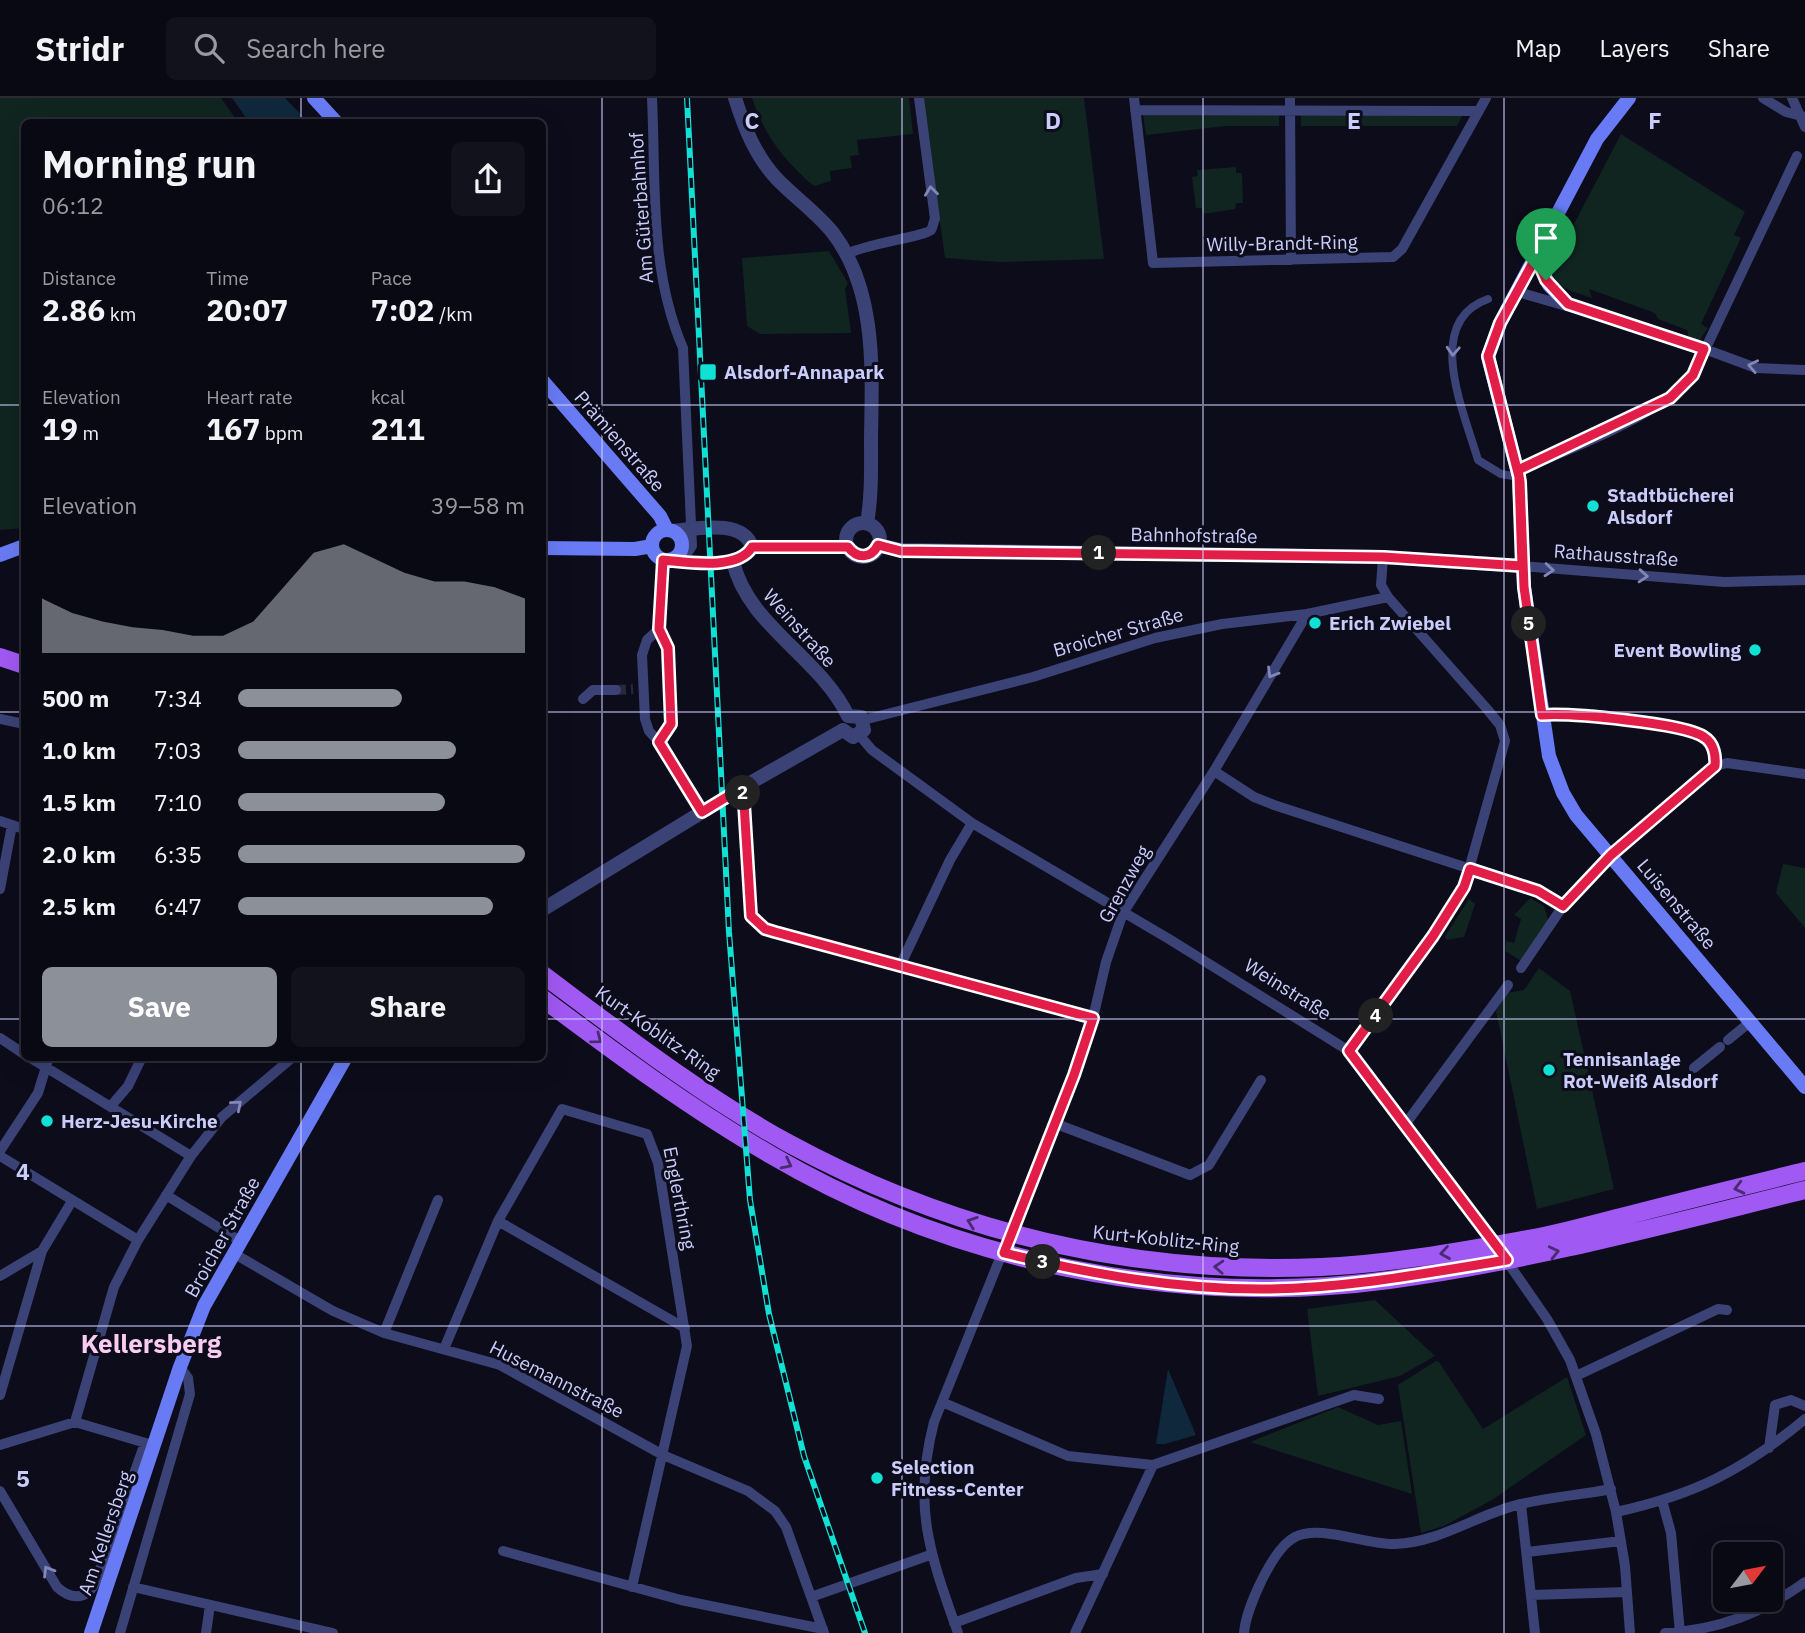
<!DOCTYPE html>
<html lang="en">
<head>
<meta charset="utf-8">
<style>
  body { margin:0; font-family:"IBM Plex Sans",sans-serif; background:#12121d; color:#f1f3f6; height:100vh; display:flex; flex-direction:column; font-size:26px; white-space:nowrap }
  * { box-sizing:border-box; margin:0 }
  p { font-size:23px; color:#999aa0 }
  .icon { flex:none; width:38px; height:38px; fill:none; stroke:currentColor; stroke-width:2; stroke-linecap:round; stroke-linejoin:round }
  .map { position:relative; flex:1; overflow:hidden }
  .panel { position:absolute; left:21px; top:21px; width:525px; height:942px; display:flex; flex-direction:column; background:#090914; border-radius:10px; box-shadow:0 7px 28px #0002,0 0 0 2px #292a34 }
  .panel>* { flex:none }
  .needle { width:46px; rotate:58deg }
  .buttons { position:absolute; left:1713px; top:1444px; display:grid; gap:14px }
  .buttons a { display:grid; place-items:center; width:70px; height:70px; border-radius:10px; background:#090914; box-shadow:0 7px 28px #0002,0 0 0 2px #292a34; font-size:35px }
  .pin { position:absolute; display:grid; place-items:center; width:60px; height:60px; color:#fff; margin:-72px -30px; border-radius:50% 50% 50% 0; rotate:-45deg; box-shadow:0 0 7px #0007 }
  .pin .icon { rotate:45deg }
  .km { position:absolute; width:35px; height:35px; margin:-18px; border-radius:50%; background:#222; color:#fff; font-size:19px; line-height:35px; text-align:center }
  .round { display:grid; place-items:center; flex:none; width:74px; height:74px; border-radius:10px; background:#12121d }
  .headline { display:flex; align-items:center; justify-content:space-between; height:119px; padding:0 21px }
  h1 { font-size:38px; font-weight:700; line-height:52px }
  .figures { display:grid; grid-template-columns:repeat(3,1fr); gap:10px; height:119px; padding:7px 21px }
  .figures div { display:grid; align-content:center }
  .figures b { font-size:30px; font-weight:700 }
  .figures small { font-size:19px; font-weight:400 }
  .figures p { font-size:19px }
  .chart { height:196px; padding:14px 21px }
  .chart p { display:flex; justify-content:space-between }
  .chart svg { width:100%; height:126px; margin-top:7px; fill:#8c9099; opacity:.7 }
  .cta { display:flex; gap:14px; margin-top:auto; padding:14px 21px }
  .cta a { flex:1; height:80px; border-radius:10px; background:#8c9099; color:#fff; font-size:28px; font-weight:700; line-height:80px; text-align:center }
  .cta a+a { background:#12121d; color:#f1f3f6 }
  ul { padding:0 21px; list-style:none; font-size:23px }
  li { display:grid; grid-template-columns:112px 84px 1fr; align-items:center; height:52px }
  li i { height:18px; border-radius:9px; background:#8c9099 }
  header { display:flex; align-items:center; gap:42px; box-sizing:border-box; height:98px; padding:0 35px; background:#090914; border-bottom:2px solid #292a34 }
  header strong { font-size:33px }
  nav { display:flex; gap:38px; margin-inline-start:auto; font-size:24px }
  .search { width:490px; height:63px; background:#12121d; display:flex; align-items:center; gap:18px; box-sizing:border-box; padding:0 24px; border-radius:10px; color:#999aa0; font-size:26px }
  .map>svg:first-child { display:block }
</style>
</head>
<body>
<header>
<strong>Stridr</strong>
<div class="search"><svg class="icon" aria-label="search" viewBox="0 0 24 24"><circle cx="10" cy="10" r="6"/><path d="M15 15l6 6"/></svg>Search here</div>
<nav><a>Map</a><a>Layers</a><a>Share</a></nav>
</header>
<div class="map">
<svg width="1805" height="1535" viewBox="0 0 1805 1535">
  <rect width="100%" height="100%" fill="#0c0c1b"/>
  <path fill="#102420" d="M0 0H221L238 24H24V430L0 432Z
    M752 0H909L913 36 857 42 859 57 850 58 852 70 830 73 831 83 814 88C785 64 764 37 752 0Z
    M923 0H1084L1104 161 1000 164 945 160Z
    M1143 16H1279V28H1226L1146 37Z
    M1301 16H1463L1457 28H1301Z
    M1621 36 1745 114 1734 137 1741 140 1701 226 1708 230 1699 243 1689 240 1687 232 1658 221 1655 215 1589 191 1592 200C1575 194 1554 191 1551 170Z
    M1236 69V75H1242L1243 105H1236L1235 111 1203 116 1202 110H1196L1192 79 1198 78 1197 72Z
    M829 153 848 185 845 191 851 235 760 236 747 228 742 160Z
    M1783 766 1805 770V830L1776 795Z
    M1530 800 1544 808 1549 825 1521 863 1505 853 1506 843 1514 845 1521 821 1514 817Z
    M1469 801 1475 806 1464 839 1446 842 1445 838Z
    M1539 870 1570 893 1614 1091 1537 1111 1496 913 1507 895 1524 892Z
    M1375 1202 1435 1258 1400 1278 1318 1298 1307 1211Z
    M1436 1263 1439 1264 1483 1331 1567 1279 1586 1337 1492 1402 1444 1428 1421 1435 1398 1287Z
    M1338 1309 1378 1327 1401 1323 1412 1396 1250 1344Z"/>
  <path fill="#0f283c" d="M232 0H285L308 24H249Z
    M1168 1271 1196 1337 1165 1346H1156Z"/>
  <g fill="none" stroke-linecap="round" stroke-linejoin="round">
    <path stroke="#28293d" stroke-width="10" stroke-dasharray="10 5" stroke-linecap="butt" d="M616 592 633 591"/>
    <path stroke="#3b4276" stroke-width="8" d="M1488 201C1422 224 1465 316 1478 362L1501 376 1519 379"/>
    <path stroke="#3b4276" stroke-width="10" d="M652 0C656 84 649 172 683 250L692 448 682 463
      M1134 0 1153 165 1393 159 1402 151 1486 0
      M1290 0 1291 162
      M1763 0 1786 14 1805 19
      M1792 0 1805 29
      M1135 12 1479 13
      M847 156C865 146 926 138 931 132 933 129 933 125 935 121L919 0
      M1518 194 1667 237 1756 270 1805 272
      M1518 372C1565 354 1663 316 1693 277L1797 58
      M662 462 659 531 668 550 671 626 659 644 702 714
      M1522 468 1724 484 1805 482
      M659 531 647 542 642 557 645 621 649 633 659 644
      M583 601 593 592H616
      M1542 617C1570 615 1683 625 1704 639 1714 645 1715 658 1715 668
      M0 621 24 626
      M863 622 1033 579 1155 540 1222 526 1307 516 1388 499
      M860 638 872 652 972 725 1169 841 1349 953 1495 1146 1547 1221 1570 1262 1596 1336 1616 1414 1625 1468 1630 1535
      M1214 673 1254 699 1274 707 1538 793 1563 808
      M743 689 751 818 765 831 1093 920
      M0 723 24 731
      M0 791 12 727
      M901 866 950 762 972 725
      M1521 870 1563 808 1592 777 1715 668 1727 665 1805 676
      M0 940 24 956
      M1728 942 1750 924
      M1349 953 1433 838 1464 789 1505 643 1500 627 1487 611 1388 499 1381 487 1383 459
      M29 959 191 1058
      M1694 970 1720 949
      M111 1008 128 988 142 959
      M1054 1025 1190 1077 1209 1067 1261 982
      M1404 1028 1508 887
      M0 1053 38 995 49 959
      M0 1058 138 1142
      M166 1097 240 1143
      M498 1123 685 1230
      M233 1155 333 1213 384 1235 500 1267 663 1357 748 1393 775 1413 786 1429 824 1535
      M0 1178 42 1153
      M384 1235 438 1102
      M444 1251 498 1123 562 1011 647 1036 658 1065 687 1248 632 1489
      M1576 1278 1718 1211 1727 1212
      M0 1297 42 1153 72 1103
      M942 1304 1068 1358 1153 1367 1354 1297 1379 1301
      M75 1324 114 1189 138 1142 191 1058 222 1019 293 959
      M0 1347 75 1324 149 1346
      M1769 1350 1775 1307 1791 1302 1805 1308
      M0 1393 57 1489C70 1501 86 1503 95 1485L145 1345
      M1662 1402 1671 1435 1680 1535
      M1521 1406 1535 1535
      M1616 1414C1694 1397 1744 1372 1805 1321
      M503 1453 681 1502 823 1531
      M1527 1454 1621 1443
      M133 1489 333 1535
      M1531 1497 1627 1494
      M811 1499 930 1457
      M954 1525 1076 1480 1103 1476
      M120 1535 190 1296 188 1280 180 1269
      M206 1535 210 1507
      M958 1535C930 1456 912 1409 934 1324L1074 977 1093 920 1106 864 1123 815 1214 673 1307 516
      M1075 1535 1153 1367
      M1244 1535C1246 1510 1273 1450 1295 1439 1320 1426 1366 1447 1395 1446 1442 1444 1477 1416 1521 1406 1550 1399 1581 1397 1611 1391
      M1665 1535C1719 1532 1762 1515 1805 1484"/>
    <path stroke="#3b4276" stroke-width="14" d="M735 0C744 29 755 57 776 80 794 99 816 114 833 135 877 193 872 272 871 340 871 369 872 397 867 425
      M846 442a17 17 0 1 1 34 0a17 17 0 1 1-34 0Z
      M672 433C695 431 743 420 752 449
      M878 447 901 452 1383 459 1522 468
      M752 449H848
      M670 462C694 463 738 473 752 449
      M733 463C747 527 820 559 848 618
      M843 632 853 639 864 632 861 619 848 618
      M542 812 743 689 843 632"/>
    <path stroke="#687bf4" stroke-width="14" d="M314 0 336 24
      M1629 0 1597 41 1500 225 1488 259 1519 379 1524 489 1549 658 1563 695 1576 717 1805 989
      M1536 159 1549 187 1568 206
      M542 282 660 418 667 432
      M652 447a15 15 0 1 1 30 0a15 15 0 1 1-30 0Z
      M542 450 635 451 652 448
      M0 457 24 448
      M91 1535 180 1269 204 1208 346 959"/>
    <path stroke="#a159f3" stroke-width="18" d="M0 559 24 567
      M542 876C621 935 701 997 788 1045 954 1135 1132 1177 1321 1169 1388 1166 1456 1154 1522 1142 1555 1137 1588 1127 1621 1119 1682 1103 1744 1088 1805 1073
      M542 900C617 956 691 1011 771 1057 955 1165 1178 1210 1389 1182 1531 1163 1667 1126 1805 1092"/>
    <defs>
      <path id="rail" d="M687 0 729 834 750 1102 769 1216 804 1358 865 1535"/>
    </defs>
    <use href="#rail" stroke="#11e0d4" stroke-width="6"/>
    <use href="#rail" stroke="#0c0c1b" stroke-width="3.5" stroke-dasharray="10" stroke-linecap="butt"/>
  </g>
  <defs><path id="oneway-chevron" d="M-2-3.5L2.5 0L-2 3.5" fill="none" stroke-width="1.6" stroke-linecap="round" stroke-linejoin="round" transform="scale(1.75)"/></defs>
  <g stroke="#8287b8">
    <use href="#oneway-chevron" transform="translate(931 93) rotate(-97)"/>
    <use href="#oneway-chevron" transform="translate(1453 253) rotate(93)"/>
    <use href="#oneway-chevron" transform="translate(1753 268) rotate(-168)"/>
    <use href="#oneway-chevron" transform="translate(1549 472) rotate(5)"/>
    <use href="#oneway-chevron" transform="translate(1643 478) rotate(4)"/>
    <use href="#oneway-chevron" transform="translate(1272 575) rotate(121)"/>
    <use href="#oneway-chevron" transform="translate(237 1007) rotate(-41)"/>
    <use href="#oneway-chevron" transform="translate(48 1473) rotate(-121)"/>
  </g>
  <g stroke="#482b71">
    <use href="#oneway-chevron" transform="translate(597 941) rotate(37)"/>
    <use href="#oneway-chevron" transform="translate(787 1066) rotate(27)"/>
    <use href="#oneway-chevron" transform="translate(1739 1090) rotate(166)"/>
    <use href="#oneway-chevron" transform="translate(972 1124) rotate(-161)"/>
    <use href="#oneway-chevron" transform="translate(1554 1154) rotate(-13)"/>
    <use href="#oneway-chevron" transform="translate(1445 1155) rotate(171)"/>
    <use href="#oneway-chevron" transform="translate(1219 1169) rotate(-177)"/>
  </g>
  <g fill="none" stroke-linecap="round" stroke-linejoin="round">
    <defs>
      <path id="route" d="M1546 182 1536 159 1500 225 1488 258 1519 379 1522 468 1383 459 901 453 878 447C871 461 857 461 848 449H752C738 473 687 464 663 462L659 531 668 550 671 626 659 644 702 714 743 689 751 818 765 831 775 834 1093 920 1074 977 1004 1155C1091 1176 1178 1192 1268 1191 1349 1190 1427 1175 1507 1162L1349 953 1433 838 1464 789 1470 771 1538 793 1563 808 1611 757 1715 668C1716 658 1714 645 1704 639 1684 625 1570 615 1542 617L1524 489 1520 384 1518 372 1670 300 1693 277 1704 251 1568 206 1546 182"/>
    </defs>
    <use href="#route" stroke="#fff" stroke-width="14"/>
    <use href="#route" stroke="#e11d48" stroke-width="9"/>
  </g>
  <path fill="none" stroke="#caccfb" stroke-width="2" stroke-opacity="0.55" d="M301 0V24M602 0V1535M902 0V1535M1203 0V1535M1504 0V1535M0 307H24M542 307H1805M0 614H24M542 614H1805M0 921H24M542 921H1805M301 959V1535M0 1228H1805"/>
  <g fill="#11e0d4" stroke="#0c0c1b" stroke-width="2.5">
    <rect x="699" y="265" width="18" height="18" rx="3.5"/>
    <circle cx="1593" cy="408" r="7"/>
    <circle cx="1315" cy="525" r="7"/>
    <circle cx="1755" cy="552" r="7"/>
    <circle cx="1549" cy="972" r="7"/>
    <circle cx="47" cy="1023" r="7"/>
    <circle cx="877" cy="1380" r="7"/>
  </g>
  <g text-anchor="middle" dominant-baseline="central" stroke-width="6" stroke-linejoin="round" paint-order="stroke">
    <g font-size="19" fill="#caccfb" stroke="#0c0c1b">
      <text transform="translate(641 110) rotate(-94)">Am Güterbahnhof</text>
      <text transform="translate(1282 145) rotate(-1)">Willy-Brandt-Ring</text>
      <text transform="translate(620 343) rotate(49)">Prämienstraße</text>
      <text transform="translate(1194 437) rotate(1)">Bahnhofstraße</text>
      <text transform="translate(1616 457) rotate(4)">Rathausstraße</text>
      <text transform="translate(800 530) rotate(48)">Weinstraße</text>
      <text transform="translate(1118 534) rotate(-16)">Broicher Straße</text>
      <text transform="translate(1124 786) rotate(-61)">Grenzweg</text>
      <text transform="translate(1677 806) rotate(50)">Luisenstraße</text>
      <text transform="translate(1288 891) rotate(32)">Weinstraße</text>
      <text transform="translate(658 934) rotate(35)">Kurt-Koblitz-Ring</text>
      <text transform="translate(680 1100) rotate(79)">Englerthring</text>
      <text transform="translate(222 1139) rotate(-61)">Broicher Straße</text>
      <text transform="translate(1166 1141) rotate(6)">Kurt-Koblitz-Ring</text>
      <text transform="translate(557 1281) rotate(27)">Husemannstraße</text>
      <text transform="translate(105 1435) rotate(-71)">Am Kellersberg</text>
    </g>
    <g font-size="19" font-weight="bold" fill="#caccfb" stroke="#0c0c1b" text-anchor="start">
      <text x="724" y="274">Alsdorf-Annapark</text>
      <text x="1607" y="397">Stadtbücherei<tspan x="1607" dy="22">Alsdorf</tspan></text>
      <text x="1329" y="525">Erich Zwiebel</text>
      <text x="1741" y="552" text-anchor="end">Event Bowling</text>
      <text x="1563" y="961">Tennisanlage<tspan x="1563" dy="22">Rot-Weiß Alsdorf</tspan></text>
      <text x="61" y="1023">Herz-Jesu-Kirche</text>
      <text x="891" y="1369">Selection<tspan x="891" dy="22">Fitness-Center</tspan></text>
    </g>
    <g font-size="26" font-weight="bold" fill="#fbccf1" stroke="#0c0c1b">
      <text x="151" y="1245">Kellersberg</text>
    </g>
  </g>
  <g font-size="23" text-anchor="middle" font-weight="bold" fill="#caccfb" stroke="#0c0c1b" stroke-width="6" stroke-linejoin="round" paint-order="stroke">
    <text x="752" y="31">C</text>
    <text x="1053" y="31">D</text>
    <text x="1354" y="31">E</text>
    <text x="1655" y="31">F</text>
    <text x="23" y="1082">4</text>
    <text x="23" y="1389">5</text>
  </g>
</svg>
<div class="buttons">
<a><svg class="needle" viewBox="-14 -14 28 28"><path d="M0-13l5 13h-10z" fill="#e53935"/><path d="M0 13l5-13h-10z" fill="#999aa0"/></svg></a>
</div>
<div class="pin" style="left:1546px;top:182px;background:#1e9e55"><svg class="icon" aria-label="arrive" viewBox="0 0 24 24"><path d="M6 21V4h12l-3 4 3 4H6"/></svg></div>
<b class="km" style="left:1099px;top:455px">1</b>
<b class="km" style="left:743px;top:695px">2</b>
<b class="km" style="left:1043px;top:1164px">3</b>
<b class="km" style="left:1376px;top:918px">4</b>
<b class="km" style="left:1529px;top:526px">5</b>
<section class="panel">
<div class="headline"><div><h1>Morning run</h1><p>06:12</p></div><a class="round"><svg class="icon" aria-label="share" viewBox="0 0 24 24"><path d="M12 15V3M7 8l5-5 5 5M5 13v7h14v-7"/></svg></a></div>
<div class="figures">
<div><p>Distance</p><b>2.86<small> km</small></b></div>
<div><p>Time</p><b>20:07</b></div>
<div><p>Pace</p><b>7:02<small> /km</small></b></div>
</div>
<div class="figures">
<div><p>Elevation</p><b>19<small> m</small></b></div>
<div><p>Heart rate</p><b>167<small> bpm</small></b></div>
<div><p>kcal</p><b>211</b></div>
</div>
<div class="chart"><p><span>Elevation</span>39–58 m</p>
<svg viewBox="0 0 160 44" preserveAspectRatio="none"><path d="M0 44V25L10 30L20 33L30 35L40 36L50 38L60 38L70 33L80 21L90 9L100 6L110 11L120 16L130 19L140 19L150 21L160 25V44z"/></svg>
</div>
<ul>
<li><b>500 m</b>7:34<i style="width:57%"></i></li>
<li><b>1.0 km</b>7:03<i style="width:76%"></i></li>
<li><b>1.5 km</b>7:10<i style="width:72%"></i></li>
<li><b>2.0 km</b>6:35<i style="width:100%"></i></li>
<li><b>2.5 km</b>6:47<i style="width:89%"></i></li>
</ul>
<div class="cta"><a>Save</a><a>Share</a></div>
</section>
</div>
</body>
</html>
